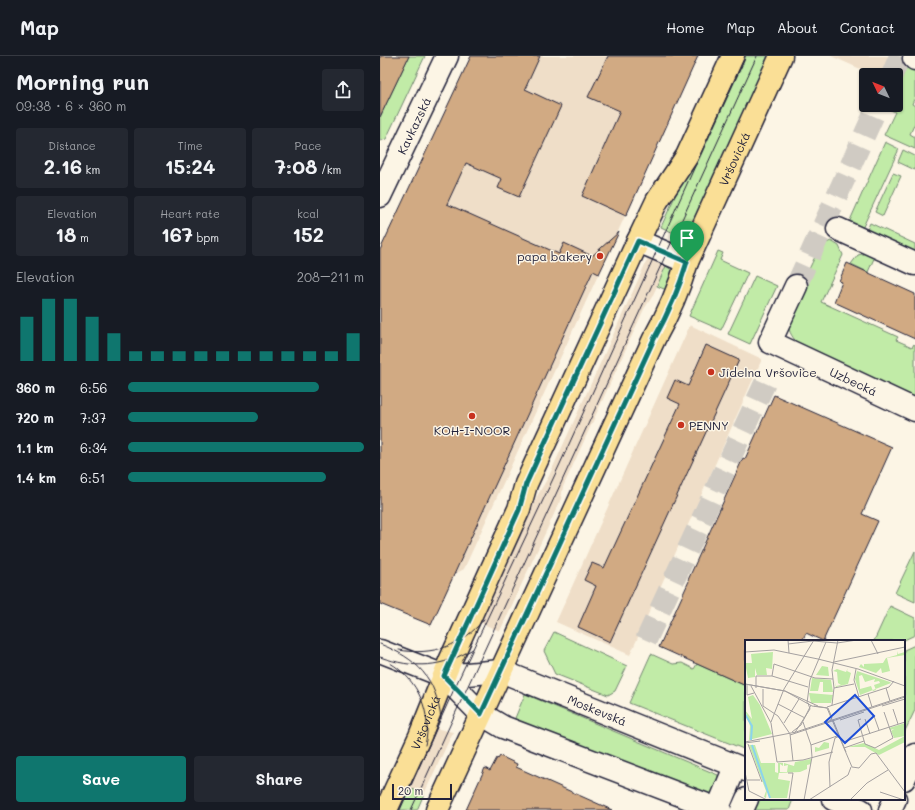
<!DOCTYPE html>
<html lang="en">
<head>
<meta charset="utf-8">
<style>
  body { margin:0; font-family:Mali,sans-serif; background:#242831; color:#f1f3f6; height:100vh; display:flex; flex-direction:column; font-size:15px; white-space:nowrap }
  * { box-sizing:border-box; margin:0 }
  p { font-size:13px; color:#9ea1a6 }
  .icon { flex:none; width:22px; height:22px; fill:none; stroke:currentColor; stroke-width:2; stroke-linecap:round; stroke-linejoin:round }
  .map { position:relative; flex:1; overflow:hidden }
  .sheet { display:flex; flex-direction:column; background:#171b24; width:380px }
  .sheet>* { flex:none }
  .needle { width:26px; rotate:313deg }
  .buttons { position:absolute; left:479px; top:12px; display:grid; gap:8px }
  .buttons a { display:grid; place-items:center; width:44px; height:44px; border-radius:4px; background:#171b24; box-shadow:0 1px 3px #0004; font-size:20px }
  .scale { position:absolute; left:12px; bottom:10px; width:60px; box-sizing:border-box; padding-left:4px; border:2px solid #22223b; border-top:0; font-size:11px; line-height:14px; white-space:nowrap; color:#22223b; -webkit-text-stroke:3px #fcf5e5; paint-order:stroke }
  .pin { position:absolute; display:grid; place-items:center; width:34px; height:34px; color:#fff; margin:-41px -17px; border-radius:50% 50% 50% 0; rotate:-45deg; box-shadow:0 0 4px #0007 }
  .pin .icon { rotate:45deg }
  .round { display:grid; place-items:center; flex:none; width:42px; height:42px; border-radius:4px; background:#242831 }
  .headline { display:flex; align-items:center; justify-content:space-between; height:68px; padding:0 16px }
  h1 { font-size:22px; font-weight:700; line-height:30px }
  .metrics { display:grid; grid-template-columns:repeat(3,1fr); gap:6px; height:68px; padding:4px 16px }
  .metrics div { display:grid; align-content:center; border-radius:4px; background:#242831; text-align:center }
  .metrics b { font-size:20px; font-weight:700 }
  .metrics small { font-size:11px; font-weight:400 }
  .metrics p { font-size:11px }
  .chart { height:112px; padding:8px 16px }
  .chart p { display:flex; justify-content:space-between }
  .chart svg { width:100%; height:72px; margin-top:4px; stroke:#0f766e; stroke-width:6 }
  .button { display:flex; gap:8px; margin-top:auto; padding:8px 16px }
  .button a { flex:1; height:46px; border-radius:4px; background:#0f766e; color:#fff; font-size:16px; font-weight:700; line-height:46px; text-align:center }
  .button a+a { background:#242831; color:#f1f3f6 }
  ul { padding:0 16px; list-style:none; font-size:13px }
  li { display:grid; grid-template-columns:64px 48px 1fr; align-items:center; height:30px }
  li i { height:10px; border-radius:5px; background:#0f766e }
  header { display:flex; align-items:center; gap:24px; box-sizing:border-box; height:56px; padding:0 20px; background:#171b24; border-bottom:1px solid #363941 }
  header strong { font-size:19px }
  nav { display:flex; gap:22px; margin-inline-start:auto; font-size:14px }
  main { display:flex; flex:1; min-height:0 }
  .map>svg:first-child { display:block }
</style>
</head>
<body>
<header>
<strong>Map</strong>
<nav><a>Home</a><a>Map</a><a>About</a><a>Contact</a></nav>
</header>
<main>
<section class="sheet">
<div class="headline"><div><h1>Morning run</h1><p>09:38 · 6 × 360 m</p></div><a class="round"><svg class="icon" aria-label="share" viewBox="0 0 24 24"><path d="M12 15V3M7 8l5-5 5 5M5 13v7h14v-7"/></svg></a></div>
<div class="metrics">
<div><p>Distance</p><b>2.16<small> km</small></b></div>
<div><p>Time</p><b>15:24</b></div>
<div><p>Pace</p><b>7:08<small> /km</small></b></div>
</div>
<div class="metrics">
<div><p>Elevation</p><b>18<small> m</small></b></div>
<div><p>Heart rate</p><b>167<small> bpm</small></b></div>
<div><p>kcal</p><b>152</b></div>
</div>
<div class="chart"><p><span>Elevation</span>208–211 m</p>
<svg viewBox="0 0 160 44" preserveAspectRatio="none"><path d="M5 44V17M15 44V6M25 44V6M35 44V17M45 44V27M55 44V38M65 44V38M75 44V38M85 44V38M95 44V38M105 44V38M115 44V38M125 44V38M135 44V38M145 44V38M155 44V27"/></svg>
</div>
<ul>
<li><b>360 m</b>6:56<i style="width:81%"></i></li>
<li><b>720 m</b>7:37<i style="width:55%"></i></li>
<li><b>1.1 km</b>6:34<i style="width:100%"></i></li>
<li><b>1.4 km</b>6:51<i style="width:84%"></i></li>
</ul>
<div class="button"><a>Save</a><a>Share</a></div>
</section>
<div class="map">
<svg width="535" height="754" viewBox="0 0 535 754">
  <rect width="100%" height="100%" fill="#fcf5e5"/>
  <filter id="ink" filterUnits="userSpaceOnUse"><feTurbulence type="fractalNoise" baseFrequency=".025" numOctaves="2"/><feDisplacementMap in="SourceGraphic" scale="8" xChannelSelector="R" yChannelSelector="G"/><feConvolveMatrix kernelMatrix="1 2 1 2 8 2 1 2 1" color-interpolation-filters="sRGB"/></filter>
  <g filter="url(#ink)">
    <path fill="#efdec8" d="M91 0H318L84 513 75 518 51 569 0 548V194Z
      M451 0H515L506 19H494Z
      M268 202 286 210 272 241 264 253 183 431 181 443 120 575 103 568 99 563 157 440 169 420Z
      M310 269 382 303 250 599 176 566Z
      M54 672 73 676 44 738 25 730Z"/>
    <path fill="#c1eba7" stroke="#728671" d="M29 0H45L6 83 0 85V61Z
      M359 0H391L305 185 296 189 300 180 281 171Z
      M530 12 535 14V41L532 48 535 50V67L530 78 535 81V93L504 79 515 56 505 51 503 52 504 49H516C516 36 511 14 530 12Z
      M505 86 519 93 481 175 468 169Z
      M523 94 535 100V114L518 106Z
      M513 117 521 120 503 160 495 156Z
      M490 167 535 188V200L485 178Z
      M451 185 459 190 463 199 441 246 518 281 516 284 532 291 534 288 535 289V342L418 288C414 283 408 276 409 269 410 247 429 215 438 194L442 189Z
      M338 195 343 197 340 204 368 217 341 274 309 260Z
      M486 197 496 198 488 216 471 208 478 199Z
      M286 210 293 215 291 236 277 230Z
      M375 220 397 230 370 288 348 278Z
      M535 495V546L515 537Z
      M510 550 535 562V579L522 585H494Z
      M174 576 247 610 235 635 228 639 175 618 164 595Z
      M535 589V654L524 677V594Z
      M271 598 293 608 302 607 314 613 317 608 366 630V694L249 647Z
      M145 638 338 719 337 733 329 744 133 667Z
      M25 730 44 738 37 754H14Z
      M378 743H413L409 754H374Z"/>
    <path fill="#d1aa83" stroke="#22223b" d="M0 0H29L0 61Z
      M91 0H160L145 33 181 50 139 141 118 132 122 123 86 107 67 148 179 198 184 187 212 200 239 176 219 218 213 215 51 569 0 548V194Z
      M228 0H318L246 160 202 140 240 55 208 41Z
      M467 207 535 238V283L454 246 462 226 459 225Z
      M326 289 359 304 230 586 198 571 216 530 204 524 212 507 224 512 300 348 287 342 295 324 308 330Z
      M394 339 512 391 482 458 498 465 443 585 426 577 422 585H366V630L279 591 309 525 308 524 363 402 365 403Z
      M120 700 137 708 136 711 232 754H86L105 712 110 715 117 702 118 703Z"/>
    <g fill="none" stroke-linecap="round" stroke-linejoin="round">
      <path stroke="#d0cbc3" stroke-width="22" stroke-dasharray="22 11" stroke-linecap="butt" d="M512 19 520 0
        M416 230 498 49
        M266 584 385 327"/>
      <defs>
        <g id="minor">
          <path d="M534 2 535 3"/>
          <path id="s1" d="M0 140 67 0"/>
          <path d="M458 173 535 208"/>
          <path d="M258 185 307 206"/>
          <path id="s2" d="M416 230 390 286 535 354"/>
          <path d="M0 595 64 620 101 658 123 671 340 754"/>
          <path id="s3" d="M64 620 121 615 366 714"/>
          <path d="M524 723 535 699"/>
          <path d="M453 743 481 754"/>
          <path d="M337 754 355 711"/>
          <path d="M362 754 367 743"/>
          <path d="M510 754 515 743"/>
        </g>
        <g id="major">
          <path id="s4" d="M6 754 40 680 70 605 139 453 146 428 258 185 277 145 307 100 353 0"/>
          <path id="s5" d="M57 754 274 283C288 258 299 233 307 206L401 0"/>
        </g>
      </defs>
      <use href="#minor" stroke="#22223b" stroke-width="25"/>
      <use href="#major" stroke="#22223b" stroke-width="25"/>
      <use href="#minor" stroke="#fcf5e5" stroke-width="22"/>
      <use href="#major" stroke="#fadf96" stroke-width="22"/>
      <path stroke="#22223b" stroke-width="1" d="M0 588C38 603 56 622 61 663
        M19 594C52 600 83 590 104 563
        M0 601C35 613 61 612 93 593
        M10 607C38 623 53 658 45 689
        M20 754 75 631 180 408 365 0
        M31 754 377 0"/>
    </g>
  </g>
  <g fill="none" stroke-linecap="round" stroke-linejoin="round" filter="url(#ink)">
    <defs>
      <path id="route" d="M258 185 307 206C299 233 288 258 274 283L101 658 64 620 139 454 146 428Z"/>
    </defs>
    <use href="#route" stroke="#fff" stroke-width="8"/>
    <use href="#route" stroke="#0f766e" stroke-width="5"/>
  </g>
  <g fill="#c8321e" stroke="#fcf5e5" stroke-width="1.5">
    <circle cx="220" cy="200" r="4"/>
    <circle cx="331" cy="316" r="4"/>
    <circle cx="92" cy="360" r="4"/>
    <circle cx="301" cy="369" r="4"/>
  </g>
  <g text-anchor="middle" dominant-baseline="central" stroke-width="3" stroke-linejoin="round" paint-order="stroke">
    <g font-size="12" fill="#22223b" stroke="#fcf5e5">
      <text stroke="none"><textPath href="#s1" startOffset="78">Kavkazská</textPath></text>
      <text stroke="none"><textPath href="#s5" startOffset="716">Vršovická</textPath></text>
      <text stroke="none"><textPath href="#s2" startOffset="154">Uzbecká</textPath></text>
      <text stroke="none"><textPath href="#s3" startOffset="161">Moskevská</textPath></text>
      <text stroke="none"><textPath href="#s4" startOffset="96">Vršovická</textPath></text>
    </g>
    <g font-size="12" fill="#22223b" stroke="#fcf5e5" text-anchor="start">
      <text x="212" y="200" text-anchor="end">papa bakery</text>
      <text x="339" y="316">Jídelna Vršovice</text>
      <text x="309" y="369">PENNY</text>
      <text x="92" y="374" text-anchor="middle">KOH-I-NOOR</text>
    </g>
  </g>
  <g transform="translate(365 584)">
    <rect width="160" height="160" fill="#fcf5e5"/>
    <path d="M153 11V14L160 12V15L142 18 145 31 137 33 136 28 131 33 114 27 116 24 119 27V24L138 23 141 18 152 15ZM28 12 27 29 21 28 22 35H12L10 28V37L3 38 0 23H7L6 14ZM77 26 83 27 84 36 71 35ZM103 28 102 31 106 33 103 44 91 47 88 37 91 46 96 45 93 43 92 32 88 31 92 29 101 32ZM112 31 145 42 146 43 115 55 110 39ZM117 35 120 42 130 39 129 42 134 41 135 43 129 45 131 50 128 51 126 46 115 49 114 36ZM67 38 86 40 88 52H78V42H75L73 51H65ZM64 53 88 55 86 63H66ZM8 55 15 65 27 94 4 100 5 86 0 70 7 79 3 57ZM160 83V96L149 98 146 91 149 89 145 90 144 88ZM160 96V102L134 115 120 107H103L119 103 134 110ZM79 102 84 103V108L70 112V107L74 108ZM4 105H10L16 123H30V132L33 133V123H38V126L35 124V132H42L43 125 39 126V123L49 126 50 122 66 119V124L62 125V129L55 132 34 133 33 139 45 141 42 158H24V153L22 151 21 158 19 157 21 151Z" fill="#c1eba7" fill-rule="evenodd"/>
    <path fill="none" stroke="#8bd4ec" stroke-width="2" d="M0 74 7 86 6 100M7 105 25 158"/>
    <path fill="none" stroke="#a5a1a1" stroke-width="1" d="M43 0 44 13M126 0 133 14M43 4 68 1 92 3 112 0M0 12 29 10 73 19 113 29 160 46M89 22 160 7M111 29 109 40 114 57M27 36 29 24 70 38 88 39M0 44 40 51 67 66 82 68 107 127 114 128 126 114 131 113 160 152M0 44 40 51 73 66M2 45V55L9 53M6 46 26 83 32 122 58 120 88 112M11 48V36H27L63 47M89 48 109 44M141 48 145 61M18 49V66L33 76 45 94 48 121M123 54 127 67M62 63 65 40 81 2M33 64 60 78M87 65 89 48 87 30 93 0M69 66 83 68 87 78 83 83M137 66 160 59M82 67 144 47 149 41M148 69 153 84M129 76 134 90M116 79 113 80 120 104 130 108 148 98 139 72M120 79 125 94M88 80 101 112M95 80 119 72M26 82 39 49 69 0M58 82 66 105 67 117 59 160M39 83 54 59M47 92 56 85 66 65M49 94 65 69 63 63M45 95 160 57M0 102 51 92 160 56M98 102 160 82M0 103 15 101M3 104 17 142M66 105 92 96M99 108 119 101M0 132 4 151 22 160M43 133H48L44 160M2 140H15M85 147 84 122 90 98 95 96M135 152 159 160M64 160 103 135 106 127M105 160 122 143 143 130"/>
    <path fill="#1d4ed8" fill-opacity="0.15" stroke="#1d4ed8" stroke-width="2" d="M110 55 129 76 100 103 80 82Z"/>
    <rect width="160" height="160" fill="none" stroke="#22223b" stroke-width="2"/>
  </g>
</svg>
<div class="buttons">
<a><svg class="needle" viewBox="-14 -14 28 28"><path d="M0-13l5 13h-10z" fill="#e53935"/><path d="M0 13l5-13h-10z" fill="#9ea1a6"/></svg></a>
</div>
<div class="scale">20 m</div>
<div class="pin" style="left:307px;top:206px;background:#1e9e55"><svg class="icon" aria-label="arrive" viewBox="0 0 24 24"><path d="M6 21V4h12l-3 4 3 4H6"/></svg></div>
</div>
</main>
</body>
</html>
